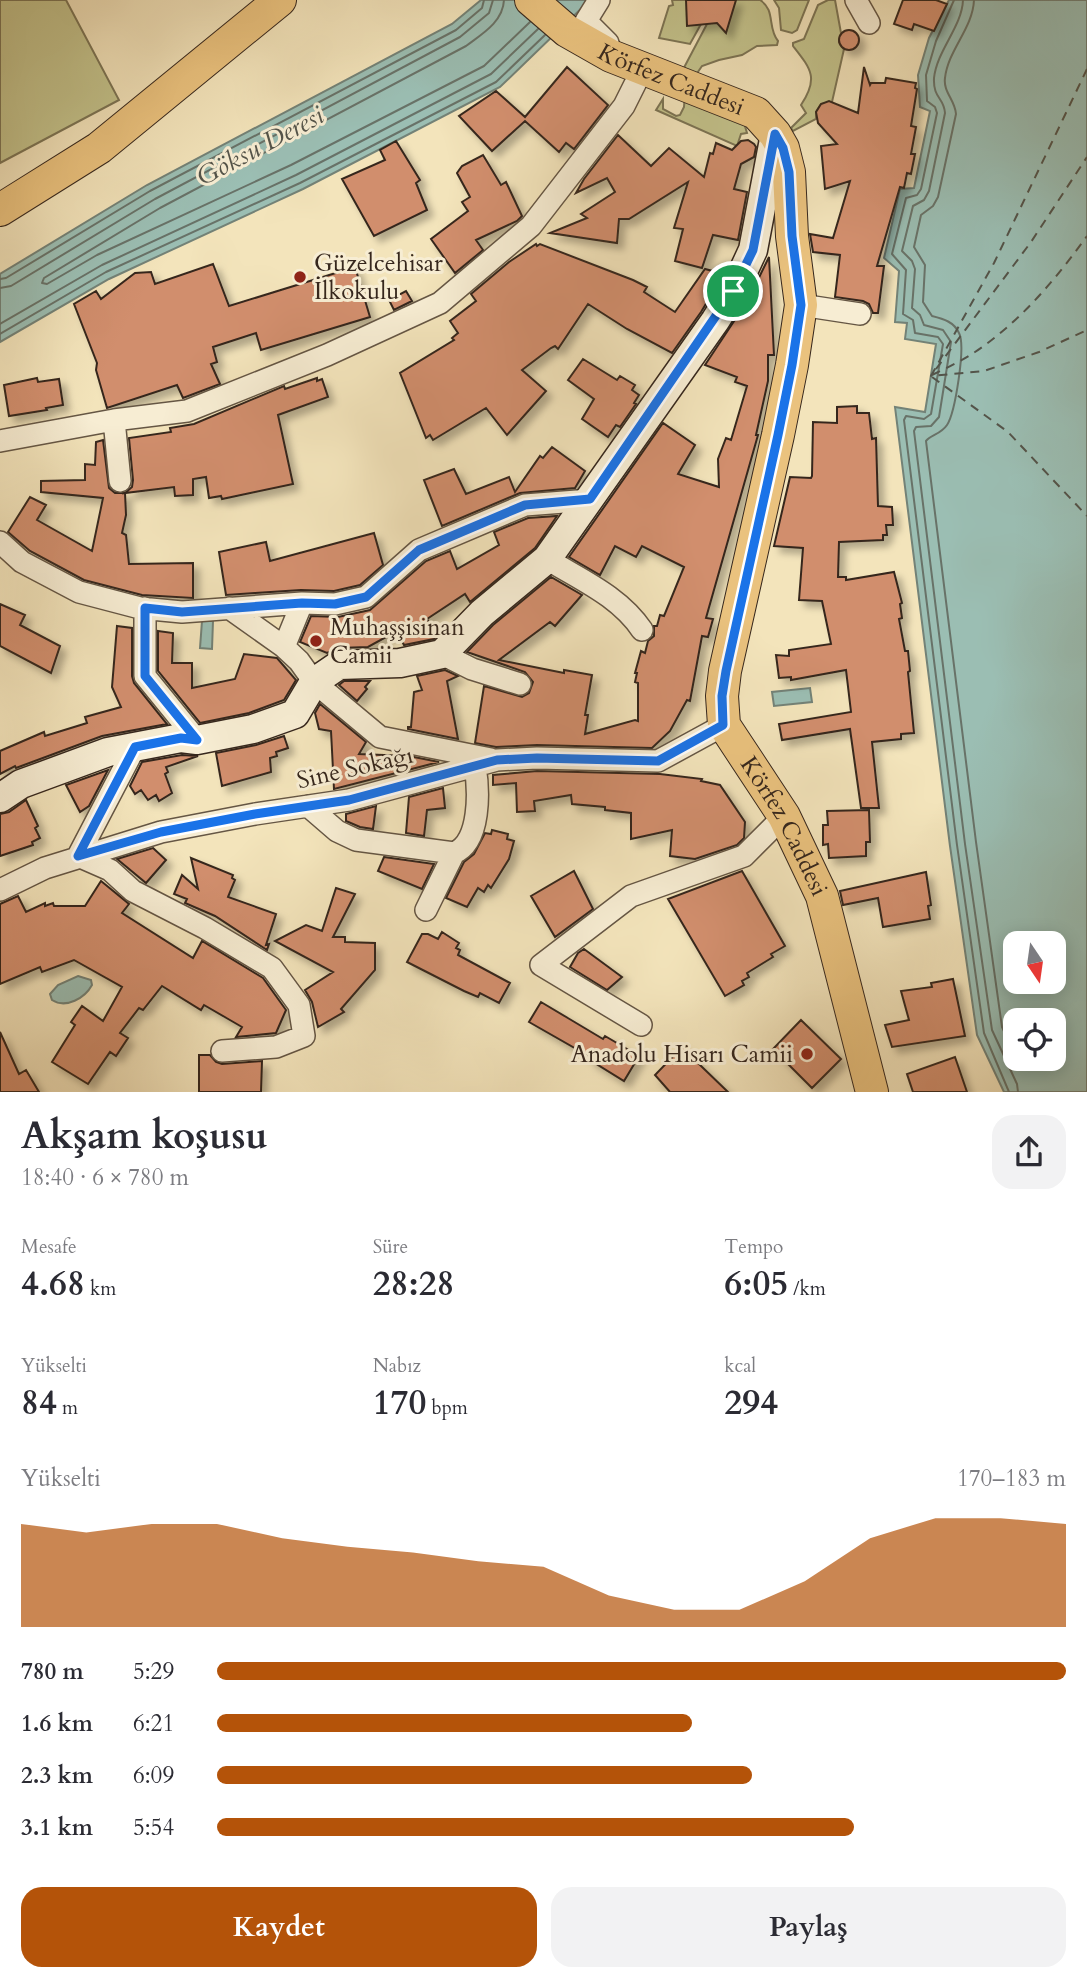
<!DOCTYPE html>
<html lang="tr">
<head>
<meta charset="utf-8">
<style>
  body { margin:0; font-family:Cardo,serif; background:#f2f2f3; color:#2b2b33; height:100vh; display:flex; flex-direction:column; font-size:26px; white-space:nowrap }
  * { box-sizing:border-box; margin:0 }
  p { font-size:23px; color:#7c7c81 }
  .icon { flex:none; width:38px; height:38px; fill:none; stroke:currentColor; stroke-width:2; stroke-linecap:round; stroke-linejoin:round }
  .map { position:relative; height:1092px; overflow:hidden }
  .panel { display:flex; flex-direction:column; background:#fff; flex:1 }
  .panel>* { flex:none }
  .needle { width:46px; rotate:167deg }
  .controls { position:absolute; left:1003px; top:931px; display:grid; gap:14px }
  .controls a { display:grid; place-items:center; width:63px; height:63px; border-radius:14px; background:#fff; box-shadow:0 4px 18px #0003; font-size:35px }
  .pin { position:absolute; display:grid; place-items:center; width:60px; height:60px; color:#fff; margin:-30px; border:4px solid #fff; border-radius:50%; box-shadow:0 2px 7px #0007 }
  .round { display:grid; place-items:center; flex:none; width:74px; height:74px; border-radius:21px; background:#f2f2f3 }
  .overview { display:flex; align-items:center; justify-content:space-between; height:119px; padding:0 21px }
  h1 { font-size:38px; font-weight:800; line-height:52px }
  .stats { display:grid; grid-template-columns:repeat(3,1fr); gap:10px; height:119px; padding:7px 21px }
  .stats div { display:grid; align-content:center }
  .stats b { font-size:35px; font-weight:800 }
  .stats small { font-size:19px; font-weight:400 }
  .stats p { font-size:19px }
  .chart { height:196px; padding:14px 21px }
  .chart p { display:flex; justify-content:space-between }
  .chart svg { width:100%; height:126px; margin-top:7px; fill:#b45309; opacity:.7 }
  .button { display:flex; gap:14px; margin-top:auto; padding:14px 21px }
  .button a { flex:1; height:80px; border-radius:21px; background:#b45309; color:#fff; font-size:28px; font-weight:800; line-height:80px; text-align:center }
  .button a+a { background:#f2f2f3; color:#2b2b33 }
  ul { padding:0 21px; list-style:none; font-size:23px }
  li { display:grid; grid-template-columns:112px 84px 1fr; align-items:center; height:52px }
  li i { height:18px; border-radius:9px; background:#b45309 }
  .map>svg:first-child { display:block }
</style>
</head>
<body>
<div class="map">
<svg width="1087" height="1092" viewBox="0 0 1087 1092">
  <defs>
    <filter id="shadow"><feDropShadow dx="6" dy="6" stdDeviation="3.5" flood-color="#0004"/></filter>
  </defs>
  <rect width="100%" height="100%" fill="#f3e4bb"/>
  <filter id="stains"><feTurbulence type="fractalNoise" baseFrequency=".00286" numOctaves="4"/><feColorMatrix values="0 0 0 0 .2 0 0 0 0 .09 0 0 0 0 .02 0 0 0 .5 -.17"/></filter>
  <radialGradient id="worn" r=".72"><stop offset=".6" stop-color="#630" stop-opacity="0"/><stop offset="1" stop-color="#630" stop-opacity=".3"/></radialGradient>
  <path fill="#c3c28b" stroke="#7c7454" stroke-width="2" d="M0 0H66L119 100 0 163Z
    M672 0H760C776 10 767 28 778 41L777 45 757 46 742 55 719 60 702 66 693 79H678L707 24H701L690 44 659 38 669 6 673 5Z
    M774 0H809L797 30 792 33 781 30 779 8Z
    M828 0H835L841 33 839 42 844 49 832 102 821 104 816 112V119L793 131 791 128 806 113 801 105C819 78 811 69 793 46V43L804 39 818 5Z
    M685 93 742 116 747 133 741 134 737 146 656 110 663 99V109L676 116 680 115 684 107Z"/>
  <path fill="#9bbeb3" stroke="#738277" stroke-width="2" fill-rule="evenodd" d="M481 0H590L500 87 303 189 109 279 0 342V274L147 185 452 24Z
    M949 0H1087V1092H1004L977 1035 950 846 895 407 925 412 936 344 905 339 907 323 895 322 899 271 884 258 900 189 914 188 930 111 920 107 918 75 929 38ZM1015 943H1054V982H1015ZM1015 1020H1054V1059H1015Z
    M202 621H213L212 649 200 648Z
    M810 688 812 702 774 706 772 692Z
    M78 976 91 980 92 985C85 998 66 1009 52 1000L50 994 58 985Z"/>
  <g fill="none" stroke-linecap="round" stroke-linejoin="round">
    <path stroke="#687268" stroke-width="2" d="M504 0C503 22 482 34 466 46L160 208 44 278 42 283 47 284 97 255 291 165 484 66 530 22
      M954 0 936 41 926 75 927 101 935 107 937 113 921 189 917 195 906 198 892 254 906 270 903 314 913 320 915 333 938 337 943 344 931 414 924 419 906 416 904 420 957 845 984 1033 1009 1092
      M963 0C962 27 937 50 934 78 933 99 944 97 945 113L929 191 924 200 913 206 902 251 912 261 915 269 912 308 920 315 924 325 943 330 951 342 939 417 931 426 916 427 914 431 965 844 992 1030 1017 1084 1018 1092
      M974 0C973 28 948 50 945 78 943 92 955 100 956 114L938 197 933 206 921 215 914 247 925 265 923 302 932 316C944 319 954 322 959 333 966 346 955 413 947 425 941 434 931 435 926 441L976 842 1002 1027 1015 1055
      M0 279 6 278 150 191 456 30 482 8 484 0
      M0 288 11 286 155 199 460 37 489 13 493 0
      M0 324 102 265 296 175 491 74 538 29
      M0 334 106 272 300 183 496 82 545 35"/>
    <path stroke="#54544a" stroke-width="2" stroke-dasharray="9 7" stroke-linecap="butt" d="M1087 69 994 263 931 376 984 371 1039 352 1087 330
      M936 369 1031 242 1087 157
      M932 375C946 368 962 361 975 352 1020 322 1056 279 1087 236
      M932 377 1008 432 1087 516"/>
  </g>
  <path fill="#d18e6d" stroke="#36271d" stroke-width="2" filter="url(#shadow)" d="M686 0H736L726 33 717 23 687 26Z
    M903 0H936L947 4 934 31 914 24 912 30 894 24Z
    M839 40a10 10 0 1 1 20 0a10 10 0 1 1-20 0Z
    M567 67 608 105 574 149 566 143 559 152 525 121 492 151 459 116 496 91 525 117Z
    M864 67 870 85 871 83H885L886 78 916 83 915 88 917 89 911 126 916 127 911 154H915L911 174 907 173 904 188 900 187 877 266H884L878 313H873L869 304 863 301 835 297 840 255 813 252 810 234 833 238 850 181 825 189 821 146 837 144 818 123 816 112 821 104 829 101 858 113Z
    M618 135 651 166 669 148 704 177 710 153 713 154 716 143 732 150 741 141 748 140 754 144 756 147 754 157 741 164 734 189 747 192 738 240 713 235 702 268 675 261 683 229 674 228 688 182 629 219H619L617 243 550 233 587 218 581 214 615 192 607 178 576 193 584 179Z
    M396 141 420 180 416 183 427 210 374 236 342 179 385 160 380 150Z
    M483 155 501 185 506 182 522 216 517 221 476 240 483 250 455 273 431 239 468 211 462 202 470 197 457 173 462 166Z
    M536 244 537 246 540 244 633 280 647 287 644 292 675 312 705 269 724 274 701 312 672 353 627 329 588 304 558 349 555 346 551 348 522 370 546 391 507 435 486 408 433 440 430 435 426 438 400 373 454 340 452 338 458 333 450 321 476 301 471 294 509 262Z
    M769 257 774 355H768V381L756 435H758L706 618 713 619 708 637 702 636 690 701 687 700 670 731 652 748 537 745 496 747 475 743 484 686 522 697 529 693 533 682 525 672 467 652 493 625 551 577 582 595 555 626 550 622 499 660 564 673V670L592 675 585 715H588L585 734 635 720 638 721V683L635 682 637 673H635L641 651 645 653 648 641 654 636V626H657L660 615 664 616 684 567 642 546 636 557 615 546 600 575 569 557 663 423 695 445 678 474 719 487 718 459 726 438 731 440 747 386 735 382 737 377 705 365 748 300Z
    M213 264 229 306 355 267 370 317 261 350 256 333 213 347 217 362 211 364 220 384 183 398 177 385 107 408 96 370 97 363 74 304 96 291 101 299 135 273 151 272 155 284Z
    M406 291 412 301 394 310 389 300Z
    M583 359 617 380 620 376 635 385 632 390 639 395 634 403 636 404 620 427 616 425 608 437 582 419 594 399 568 380Z
    M37 378 38 382 59 379 63 405 46 408 47 410 9 416 4 385Z
    M317 378V381L322 379 328 397 278 415 293 484 222 499 221 496 209 498 206 477 193 479V495L175 496 174 487 125 493 132 487 133 480 129 438 171 432 170 428 194 424 284 386 285 389Z
    M857 406V413H869L872 439 876 438 878 506 892 507 893 525H886L887 535H883V540L839 542 838 577H846V580L894 572 902 603 900 604 902 618 899 619 905 651H908L910 671 908 672 914 733 901 734V739L872 742 879 808H861L850 729 782 740 779 724 851 712 846 670 791 680V677L779 678 776 655 789 656V650L831 644 822 601 799 600 803 548 774 546 790 477 811 478 812 476 813 422 837 423V407Z
    M103 440 109 488 115 493H125L126 515 122 533 126 535 129 564 193 563V598L142 595 84 580 30 551 8 532 30 497 46 505 37 520 92 551 103 498 41 492V481L85 480V464L95 465 96 442Z
    M552 447 585 471 575 488 520 493 442 526 424 480 454 469 466 494 509 477 515 492 540 456 543 458Z
    M557 516 535 548 470 602 465 594 427 619 437 635 434 639 404 645 397 631 368 647 338 648 327 653 300 642 311 616 338 617 370 610 426 561 450 551 457 569 499 545 494 532 528 518Z
    M374 533 383 565 360 585 334 591 301 590 226 595 219 552 266 542 270 561Z
    M0 604 25 615 20 625 60 646 51 673 0 646Z
    M117 626 132 628V676L134 683 167 724 102 736 16 768 15 766 0 774V751L44 732 45 736 87 723 85 717 121 707 112 687Z
    M158 631 173 633 172 663H192V688L235 679 244 654 277 658 296 680 284 700 249 713 200 723 158 671Z
    M445 670 458 676 447 681 458 739 408 729V727H411L414 692 422 690 417 676Z
    M344 681H370L365 687 367 689 357 701 339 685Z
    M320 704 366 742 359 754 409 756 439 762 334 789 331 731 319 729 315 713Z
    M284 736 288 748 276 752 277 756 270 758 271 772 222 786 216 753 256 745Z
    M182 755 198 756 166 767 168 772 165 774 172 793 159 801 156 795 148 800 141 790 135 794 130 786 142 762Z
    M108 770 89 806 80 812 66 785Z
    M537 771 660 774 702 779 701 781 720 785 745 822 744 838 737 845 695 859 670 856 672 830 631 839V813L605 810V807L572 804 571 795 534 801 535 811 517 812 516 783 493 785V775Z
    M443 788 445 808 427 810 424 836 406 833 409 797Z
    M26 800 38 826 35 828 40 838 32 842 33 845 0 856V814L9 812Z
    M376 806 373 829 360 827 346 821V814Z
    M869 810 870 842H866V856L829 858 828 844 823 845V825H828L827 811Z
    M492 830 508 834 507 839 514 841 509 859 491 888 488 885 484 892 478 888 467 907 446 898 464 862 474 854 485 833 491 834Z
    M153 848 166 860 146 883 117 859Z
    M384 857 434 864 422 889 378 871Z
    M191 858 233 875 232 878 235 880 228 897 276 914 266 945 269 944 267 950 215 916 185 903 187 899 174 894 182 875 198 889Z
    M574 871 593 909 555 937 531 896Z
    M742 871 785 946 771 954 773 957 747 973 749 977 742 981 744 985 725 996 668 899Z
    M926 872 931 905 928 906 930 919 883 927 878 898 843 905 840 891Z
    M101 881 129 904 122 913 193 958 202 941 263 978 286 1010 276 1033 236 1037 242 1027 204 1005 201 1010 162 986 143 1010 139 1008 120 1033 128 1038 116 1056 110 1052 88 1084 52 1062 75 1025 71 1022 82 1006 103 1021 122 987 74 960 42 972 40 967 0 984V904L18 896 26 912 45 903V906L53 903 54 906H85Z
    M336 888 355 894 333 937H345V942L375 943V970L341 1009 344 1012 318 1027 312 1002 305 990 333 972 275 941 306 925 322 931Z
    M442 932 459 943 456 948 460 950 458 955 510 983 499 1003 480 993 478 997 464 991 407 962 422 934H428L438 939Z
    M584 949 622 977 607 990 570 967 578 953Z
    M953 979 965 1036 892 1047 885 1025 909 1020 901 991 932 987 931 983Z
    M541 1002 603 1039 605 1036 639 1056 624 1081 590 1060 592 1058 529 1022Z
    M801 1020 841 1059 812 1088 773 1049Z
    M0 1032 19 1074 26 1070 39 1092H0Z
    M683 1046 699 1064 728 1092H670L655 1075Z
    M199 1055H210L216 1062 222 1064 262 1061 261 1092H199Z
    M955 1057 967 1092H913L907 1074Z"/>
  <g fill="none" stroke-linecap="round" stroke-linejoin="round">
    <defs>
      <path id="street" d="M599 0 586 21 608 43 609 48
        M856 0 869 23
        M801 305 860 314
        M114 420 120 481
        M0 441 114 420 187 411 327 355 440 303 531 226 624 106 642 70
        M0 542 22 562 79 592 140 608 182 612 302 603 335 604 366 597 419 550 525 505 590 500
        M547 559C581 580 619 596 642 630
        M145 608V676L197 740
        M229 608 284 647 299 661 314 682 380 737 491 759
        M284 647 302 603
        M442 654 472 669 520 684
        M135 747 78 856 110 870 133 891 205 928 272 968 299 1005 304 1036 276 1047 222 1051
        M308 806 337 831 356 840 454 853C481 842 479 790 475 766
        M0 890 45 868 161 832 255 814 349 800 497 760 537 758 658 761 724 725
        M426 910 454 853
        M641 1025 541 965 631 896 744 856 784 816"/>
      <path id="secondary" d="M0 798 21 784 108 752 181 738 197 740 253 729 295 714 314 682 339 665 400 663 442 654 482 613 547 559 715 321 734 291 753 250 775 134"/>
      <g id="primary">
        <path id="s1" d="M531 0 567 31 611 56 756 113 775 134 783 148 789 172 792 236 801 305 792 365 778 435 725 671 722 696 724 725 784 816 822 896 872 1092"/>
        <path d="M0 210 99 148 280 0"/>
      </g>
    </defs>
    <use href="#street" stroke="#655644" stroke-width="24"/>
    <use href="#secondary" stroke="#36271d" stroke-width="31"/>
    <use href="#primary" stroke="#36271d" stroke-width="34"/>
    <use href="#street" stroke="#f7edd3" stroke-width="21"/>
    <use href="#secondary" stroke="#f7edd3" stroke-width="28"/>
    <use href="#primary" stroke="#eac27e" stroke-width="32"/>
  </g>
  <g fill="none" stroke-linecap="round" stroke-linejoin="round">
    <defs>
      <path id="route" d="M775 134 783 148 789 172 792 236 801 305 792 365 778 435 726 671 722 696 723 725 658 761 537 758 497 760 349 800 255 814 161 832 78 856 135 747 181 738 197 740 145 676V608L182 612 302 603 335 604 366 597 419 550 525 505 590 499 733 291 753 250Z"/>
    </defs>
    <use href="#route" stroke="#fff" stroke-width="14"/>
    <use href="#route" stroke="#1a73e8" stroke-width="9"/>
  </g>
  <g fill="#8f2418" stroke="#f7edd3" stroke-width="2.5">
    <circle cx="300" cy="277" r="7"/>
    <circle cx="316" cy="641" r="7"/>
    <circle cx="807" cy="1054" r="7"/>
  </g>
  <g text-anchor="middle" dominant-baseline="central" stroke-width="6" stroke-linejoin="round" paint-order="stroke">
    <g font-size="24" fill="#36271d" stroke="#f7edd3">
      <text stroke="none"><textPath href="#s1" startOffset="163">Körfez Caddesi</textPath></text>
      <text transform="translate(355 768) rotate(-13)">Sine Sokağı</text>
      <text stroke="none"><textPath href="#s1" startOffset="1003">Körfez Caddesi</textPath></text>
    </g>
    <g font-size="24" fill="#36271d" stroke="#f7edd3" text-anchor="start">
      <text x="314" y="263">Güzelcehisar<tspan x="314" dy="28">İlkokulu</tspan></text>
      <text x="330" y="627">Muhaşşisinan<tspan x="330" dy="28">Camii</tspan></text>
      <text x="793" y="1054" text-anchor="end">Anadolu Hisarı Camii</text>
    </g>
    <g font-size="26" font-style="italic" fill="#54544a" stroke="#f7edd3">
      <text transform="translate(260 146) rotate(-28)">Göksu Deresi</text>
    </g>
  </g>
  <rect width="100%" height="100%" filter="url(#stains)"/>
  <rect width="100%" height="100%" fill="url(#worn)"/>
</svg>
<div class="controls">
<a><svg class="needle" viewBox="-14 -14 28 28"><path d="M0-13l5 13h-10z" fill="#e53935"/><path d="M0 13l5-13h-10z" fill="#7c7c81"/></svg></a>
<a><svg class="icon" aria-label="locate" viewBox="0 0 24 24"><circle cx="12" cy="12" r="6"/><path d="M12 2v4M12 18v4M2 12h4M18 12h4"/></svg></a>
</div>
<div class="pin" style="left:733px;top:291px;background:#1e9e55"><svg class="icon" aria-label="arrive" viewBox="0 0 24 24"><path d="M6 21V4h12l-3 4 3 4H6"/></svg></div>
</div>
<section class="panel">
<div class="overview"><div><h1>Akşam koşusu</h1><p>18:40 · 6 × 780 m</p></div><a class="round"><svg class="icon" aria-label="share" viewBox="0 0 24 24"><path d="M12 15V3M7 8l5-5 5 5M5 13v7h14v-7"/></svg></a></div>
<div class="stats">
<div><p>Mesafe</p><b>4.68<small> km</small></b></div>
<div><p>Süre</p><b>28:28</b></div>
<div><p>Tempo</p><b>6:05<small> /km</small></b></div>
</div>
<div class="stats">
<div><p>Yükselti</p><b>84<small> m</small></b></div>
<div><p>Nabız</p><b>170<small> bpm</small></b></div>
<div><p>kcal</p><b>294</b></div>
</div>
<div class="chart"><p><span>Yükselti</span>170–183 m</p>
<svg viewBox="0 0 160 44" preserveAspectRatio="none"><path d="M0 44V8L10 11L20 8L30 8L40 13L50 16L60 18L70 21L80 23L90 33L100 38L110 38L120 28L130 13L140 6L150 6L160 8V44z"/></svg>
</div>
<ul>
<li><b>780 m</b>5:29<i style="width:100%"></i></li>
<li><b>1.6 km</b>6:21<i style="width:56%"></i></li>
<li><b>2.3 km</b>6:09<i style="width:63%"></i></li>
<li><b>3.1 km</b>5:54<i style="width:75%"></i></li>
</ul>
<div class="button"><a>Kaydet</a><a>Paylaş</a></div>
</section>
</body>
</html>
